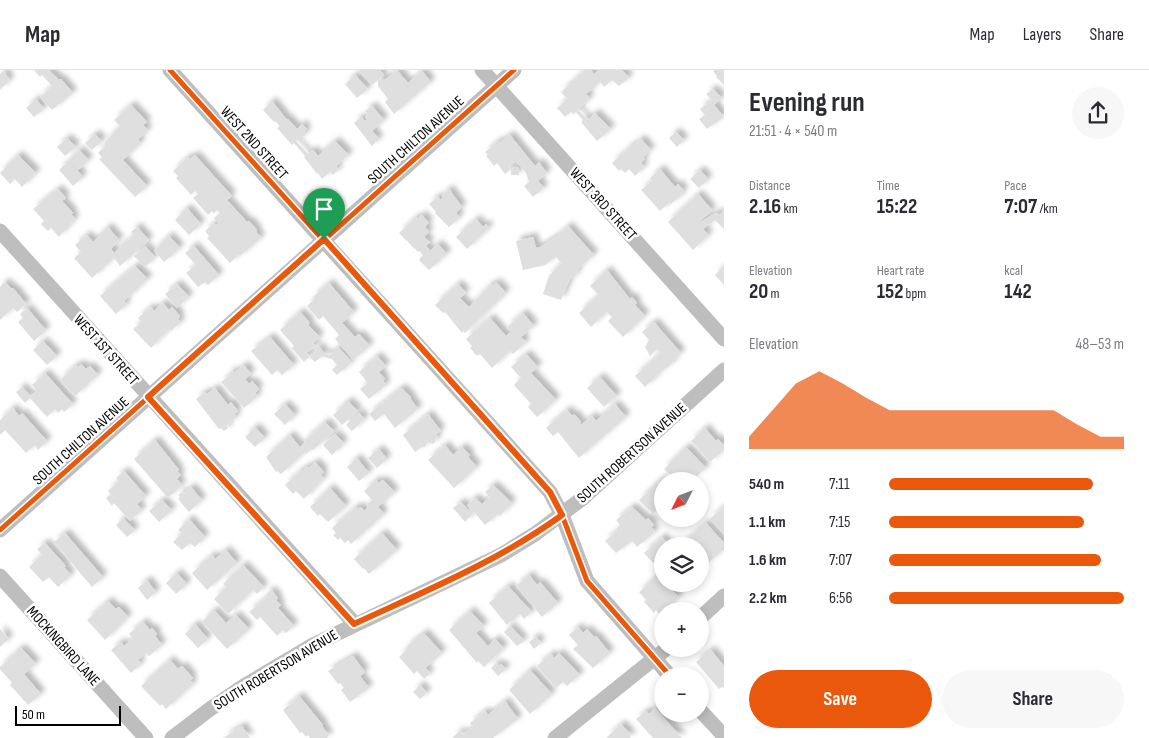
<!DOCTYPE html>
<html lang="en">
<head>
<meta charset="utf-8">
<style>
  body { margin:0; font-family:"Sofia Sans Condensed",sans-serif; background:#f7f7f7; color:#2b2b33; height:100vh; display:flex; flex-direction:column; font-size:19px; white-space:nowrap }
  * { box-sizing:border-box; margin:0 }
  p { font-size:16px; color:#7c7c81 }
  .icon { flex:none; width:28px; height:28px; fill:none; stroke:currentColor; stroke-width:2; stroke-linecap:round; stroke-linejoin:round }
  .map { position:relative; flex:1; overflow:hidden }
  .side { display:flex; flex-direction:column; background:#fff; width:425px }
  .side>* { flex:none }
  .needle { width:32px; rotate:228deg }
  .buttons { position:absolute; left:654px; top:402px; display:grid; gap:10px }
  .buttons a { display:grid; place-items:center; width:55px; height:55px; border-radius:50%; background:#fff; box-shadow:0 2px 8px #0003; font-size:25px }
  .scale { position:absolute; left:15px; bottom:12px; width:106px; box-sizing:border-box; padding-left:5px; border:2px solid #000; border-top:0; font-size:14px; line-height:18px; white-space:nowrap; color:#000; -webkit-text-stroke:4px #fff; paint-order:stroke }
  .pin { position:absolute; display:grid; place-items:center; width:42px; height:42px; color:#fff; margin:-51px -21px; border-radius:50% 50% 50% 0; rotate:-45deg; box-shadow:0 0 5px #0007 }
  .pin .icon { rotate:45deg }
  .round { display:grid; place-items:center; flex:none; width:52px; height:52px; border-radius:26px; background:#f7f7f7 }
  .summary { display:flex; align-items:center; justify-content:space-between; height:85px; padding:0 25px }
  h1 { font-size:28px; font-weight:700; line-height:38px }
  .stats { display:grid; grid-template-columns:repeat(3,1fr); gap:8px; height:85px; padding:5px 25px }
  .stats div { display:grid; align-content:center }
  .stats b { font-size:21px; font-weight:700 }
  .stats small { font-size:14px; font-weight:400 }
  .stats p { font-size:14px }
  .chart { height:140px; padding:10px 25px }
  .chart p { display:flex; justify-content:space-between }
  .chart svg { width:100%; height:90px; margin-top:5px; fill:#ea580c; opacity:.7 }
  .button { display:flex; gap:10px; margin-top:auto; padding:10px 25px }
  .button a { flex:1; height:58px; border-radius:30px; background:#ea580c; color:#fff; font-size:20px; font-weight:700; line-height:58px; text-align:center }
  .button a+a { background:#f7f7f7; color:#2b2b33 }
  ul { padding:0 25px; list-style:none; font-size:16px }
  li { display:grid; grid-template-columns:80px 60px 1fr; align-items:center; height:38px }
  li i { height:12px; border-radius:6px; background:#ea580c }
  header { display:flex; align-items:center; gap:30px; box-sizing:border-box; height:70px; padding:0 25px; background:#fff; border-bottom:1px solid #e1e1e2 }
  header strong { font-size:24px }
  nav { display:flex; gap:28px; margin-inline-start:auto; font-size:18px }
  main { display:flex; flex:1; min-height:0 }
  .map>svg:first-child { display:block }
</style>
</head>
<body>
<header>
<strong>Map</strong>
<nav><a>Map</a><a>Layers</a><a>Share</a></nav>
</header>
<main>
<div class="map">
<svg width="724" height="668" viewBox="0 0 724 668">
  <defs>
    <filter id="shadow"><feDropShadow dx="4.5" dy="-4.5" stdDeviation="2.5" flood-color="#0004"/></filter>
  </defs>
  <rect width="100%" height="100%" fill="#fff"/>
  <path fill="#dfdfdf" filter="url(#shadow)" d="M34 0H49L59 10 61 9 73 23 52 40 40 27 52 16 42 5 40 7Z
    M358 0H380L384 5 372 15Z
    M397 0 408 13 422 1 431 12 394 44 385 32 388 29 378 16V10L381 9H386Z
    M585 0H591L594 4 599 0H622L629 8 619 16 612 10 604 17 600 12 586 24 590 28 578 40 588 50 595 43 611 59 597 71 581 52 583 50 576 42 574 44 571 42 565 47 557 38 567 29 561 22Z
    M715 0H724V15L716 7 717 6 713 1Z
    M3 1 10 10 0 20V4Z
    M355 5 368 19 357 28 345 14Z
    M713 19 722 28 714 35 724 47 707 59 699 49 705 45 700 39 712 30 706 24Z
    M36 29 44 39 34 47 26 38Z
    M272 31 287 50 288 49 297 59 302 54 307 59 304 62 306 64 296 71 308 84 313 80 318 86 335 71 349 85 336 96 338 100 333 105 330 102 322 109 318 103 317 104 304 87 305 86 294 73 292 75 277 58 280 56 275 51 274 52 263 40Z
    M131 35 147 52 143 55 148 60 138 70 141 73 123 90 147 116 135 127 99 89 102 87 98 83 105 76V72L120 56 114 50Z
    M372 36 384 50 372 61 379 69 372 76 354 53 361 47 365 51 367 50 365 47 368 45 365 41Z
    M676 62 684 70 677 77 669 68Z
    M95 64 102 71 92 80 85 73Z
    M510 65 535 96 539 92 547 103 538 111 544 118 533 127 524 116 529 112 526 103 516 91 509 97 511 99V97H519V105H511V99L505 104 497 93 494 96 486 86 488 85 485 82 498 71 499 73Z
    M67 68 76 77 65 86 57 77Z
    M641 69 651 80 643 87 645 89 641 93 644 97 635 106 629 99 625 103 621 99 619 101 612 93 632 75 633 76Z
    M79 80 89 90 78 100 69 90Z
    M18 85 36 103 22 117 15 109 10 114 0 103Z
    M195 85 232 126 227 130 247 152 249 151 257 160 256 162 261 168 240 186 238 185 230 193 207 168 209 166 205 161 214 153 216 155 219 153 214 148 220 143 217 140 214 143 212 141 208 145 193 128 198 124 195 121 191 125 176 108 178 106 173 101 188 87 190 89Z
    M69 91 83 107 73 116 59 100Z
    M660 99 675 117 678 114 684 121 680 124 682 125 671 134 670 132 660 141 641 120 652 111 650 108Z
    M700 100 708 109 699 118 690 109Z
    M58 119 66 128 62 131 73 143 71 144 75 149 59 167 51 158 48 161 41 154 44 151 33 139Z
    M449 119 462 137 456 143 460 147 449 157 435 143 436 142 429 134 438 126 440 130 443 127 442 125Z
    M698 124 712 140 698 153 717 143 719 145 724 140V159L715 150 703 159 709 165 693 180 668 152Z
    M187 138 201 154 189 165 175 150Z
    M422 145 429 153 425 157 429 162 424 167 430 172 426 176 430 181 438 174 447 184 429 200 419 190 423 185 419 181 418 182 399 163 416 147 417 149Z
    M476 149 483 157 486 154 489 158 467 179 456 167Z
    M568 156 594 185 579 198 574 208 571 207 561 230 543 224 549 206 561 193 556 187 545 195 523 200 516 171 533 167 536 178 540 177 557 166Z
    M108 157 119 170 111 179 114 183 134 165 131 162 137 157 149 170 120 196 114 188 92 208 74 188 81 182 75 175 87 165 93 172Z
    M169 166 180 178 164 192 154 180Z
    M145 176 155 187 145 197 134 186Z
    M194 176 219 205 208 215 205 212 198 217 186 203 196 195 185 183Z
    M135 196 148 209 124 231 127 234 116 244 100 226Z
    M724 196V215L715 205Z
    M607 200 630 229 632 227 637 233 635 235 645 246 623 267 608 251 612 247 607 242 591 257 579 243 599 225 590 216Z
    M5 212 12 219 13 218 26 234 17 242 13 238 0 250V217Z
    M496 212 506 223 465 263 463 261 462 263 445 242 443 243 435 235 458 214 466 223 460 228 469 237 491 214 493 216Z
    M329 213 354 242 342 253 355 267 359 264 370 276 353 290 335 269 339 265 323 246 319 250 307 236 315 229 313 227Z
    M177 214 189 227 177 238 165 224Z
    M163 233 169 240 172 237 180 246 178 249 181 252 171 261 169 259 151 278 133 259 142 252 138 248 151 237 154 241Z
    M27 238 46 260 34 271 18 252 23 248 20 244Z
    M300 242 310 253 308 255 320 267 313 273 315 276 307 283 310 286 304 292 292 278 294 276 280 260Z
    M523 243 534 256 521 267 526 272 513 284 510 281 492 298 480 284 477 286 470 278 472 276 466 269 490 248 506 266 511 262 507 257Z
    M654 252 681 283 672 291 673 293 655 306 656 307 645 317 635 306 661 283 657 279 650 286 645 277 649 270 642 262Z
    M270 267 294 295 282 305 277 300 272 305 251 281Z
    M43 271 57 286 47 295 33 280Z
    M317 275 324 283 330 285 338 277 352 292 337 305 332 300 337 295 331 288 330 289 322 286 315 292 310 287 317 280 315 277Z
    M526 284 538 297 531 303 556 330 537 347 528 337 531 334 514 315 521 308 511 297Z
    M377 286 386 296 379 302 385 309 383 311 386 315 369 329 360 319 368 313 359 302Z
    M81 294 86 299 90 296 98 305 75 326 60 310 76 295 78 297Z
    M244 295 251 304 245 309 249 314 252 311 259 319 255 323 258 326 244 338 221 312 229 306 228 304 232 301 234 303Z
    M45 303 73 334 64 342 62 339 58 343 55 339 47 347 30 328 25 333 16 322 22 317 30 326 37 321 32 315Z
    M600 307 617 326 604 337 587 318Z
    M215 318 228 335 231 332 238 341 234 344 237 347 226 356 228 358 224 361 221 358 219 359 196 329 205 322 207 324Z
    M401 318 411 327 410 328 418 339 395 358 384 344 375 351 369 344Z
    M348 331 358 341 342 355 333 345Z
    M285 334 295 345 285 355 274 344Z
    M615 334 626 347 579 388 558 362 553 366 546 358 567 340 573 346 574 344 581 352 580 353 581 355 592 346 596 351Z
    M13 338 19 346 22 343 47 371 38 380 35 375 26 383 5 360 0 365V350Z
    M359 343 365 349 352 361 346 355Z
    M428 344 441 361 436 364 438 367 435 369 436 371 433 374 428 372 424 378 423 376 415 382 403 365Z
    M325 352 334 361 313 380 312 379 306 384 305 382 281 404 277 401 276 402 266 387 290 365 300 377 305 372 304 371Z
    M255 357 265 368 255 377 245 367Z
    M705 358 716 371 718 369 724 375V380L710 392 691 371Z
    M335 364 344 373 332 385 323 375Z
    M155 370 179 400 177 401 181 405 177 409 182 415 168 428 134 389Z
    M445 375 453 385 462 377 470 385 468 387 477 397 454 418 428 390Z
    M686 377 706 398 697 406 695 404 692 407 693 409 690 411H685L676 403 672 407 664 399Z
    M379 379 387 389 377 398 368 388Z
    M357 388 369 403 359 411 347 397Z
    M315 392 324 402 321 405 324 408 304 429 296 421 293 424 285 415 301 400 302 401 307 396 309 398Z
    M124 401 146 426 137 434 142 440 130 451 114 433 112 436 106 428 111 424 108 421 119 411 116 408Z
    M663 408 666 411H662V435L653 444 639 430Z
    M376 410 379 413 383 410 395 422 378 437 384 444 351 474 348 470 345 473 340 468 338 470 333 465 336 463 332 458 356 437 358 439 361 437 364 441 368 437 366 435 372 430 364 421Z
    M493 415 512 433 500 446 498 444 485 455 474 442 465 452 453 438 461 432 468 440 470 439 467 435 475 428 482 434 489 427 485 422Z
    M191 417 202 430 189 442 178 429 180 427 178 425 182 422 183 424Z
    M330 418 346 436 328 452 320 444 318 446 310 437Z
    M162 430 172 440 159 452 149 441Z
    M724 436V464L710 449Z
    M632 437 646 450 648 448 654 455 651 457 655 462 637 477 632 471 616 483 605 471 617 461 616 459 620 455 616 450Z
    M123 448 135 460 127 467 116 455Z
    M189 449 205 467 195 477 190 473 182 480 173 472 182 463 178 460Z
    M706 453 724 473V476L722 478 721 482 709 492 706 493 701 496 700 495V476H683L682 474Z
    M65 463 103 507 92 517 54 472Z
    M382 463 397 480 369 504 364 498 363 499 354 489Z
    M662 467 670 476H662V493L658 498 644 483Z
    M45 473 66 496 64 497 71 505 58 517 49 507 43 512 29 497 42 485 37 479Z
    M226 480 237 493 207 520 192 503 212 485 215 489Z
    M243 495 264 517 257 524 253 520 228 544 214 529 226 517 223 514Z
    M177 503 187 514 176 524 166 513Z
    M529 505 537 515 540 512 558 533 542 547 516 516Z
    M656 507 661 513 662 512V514H666L679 527 669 536 672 540 670 541H662V547L656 540 654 543 644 532 646 530 639 522Z
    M147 510 156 522 147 530 138 518Z
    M508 516 532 542 524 549 520 544 507 555 489 533Z
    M271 520 278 528 276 530 281 535 278 538 294 556 286 563 283 560 277 566 260 547 257 550 249 542 268 526 266 524Z
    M108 531 116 539 119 537 128 547 105 570 87 550Z
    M214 540 226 553 236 545 249 559 227 579 202 552Z
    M470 541 484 556 476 563 488 576 495 569 504 578 484 597 478 591 477 593 449 560Z
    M143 552 150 560 152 558 157 564 155 566 162 575 149 586 146 583 138 590 141 594 131 603 111 580 121 572 124 576 133 568 129 564Z
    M195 554 208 569 198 578 185 564Z
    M510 556 524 571 517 576 504 562Z
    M578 557 583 563 587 559 594 567 596 566 610 583 593 598 573 579 578 575 569 565Z
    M0 559 9 569 0 577Z
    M424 563 442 583 425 598 430 604 424 609 417 601 414 604 399 587 408 578 406 577Z
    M536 567 541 573 534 579 529 572Z
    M21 578 36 594 24 604 41 624 28 635 10 615 12 613 0 599V597Z
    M711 580 724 596V618L722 617 719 619 696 592Z
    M559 583 580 605 567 616 563 612 556 618 537 596 551 584 554 588Z
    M353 586 365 602 360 606 369 618 350 632 341 620 344 618 340 613 338 614 328 601Z
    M170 590 178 599 182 596 193 608 190 610 193 614 166 639 162 634 160 636 141 616Z
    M496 593 499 596 501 594 506 599 498 606 491 598Z
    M530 600 552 624 530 644 509 620Z
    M420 615 427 623 420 629 413 622Z
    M299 626 323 655 322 656 329 666 327 668H310L308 665 306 667 302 662 300 663 283 640Z
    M505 631 518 649 493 668H452L460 661 463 665 473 657 470 653 485 641 488 645Z
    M655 638 682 668H653L636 649 646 641 649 644Z
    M621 654 631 665 630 667 631 668H606Z
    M242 656 250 668H223Z"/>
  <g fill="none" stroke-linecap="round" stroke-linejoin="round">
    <path stroke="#bebebe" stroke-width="15" d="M170 0 550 422 562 445 587 511 670 606
      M482 0 724 269
      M0 161 355 554
      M0 460 514 0
      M0 506 146 668
      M700 548 724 526
      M700 640 724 666
      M172 668 210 639 244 616 313 575 501 485 535 464 583 428 724 300
      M555 668 666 579"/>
    <defs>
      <path id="cycleway" d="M170 0 550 422 562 445 587 511 670 606
        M0 460 514 0"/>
    </defs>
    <use href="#cycleway" stroke="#fff" stroke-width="8"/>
    <use href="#cycleway" stroke="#e8590c" stroke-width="5"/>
  </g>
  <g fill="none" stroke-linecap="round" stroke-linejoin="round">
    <defs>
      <path id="route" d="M324 169 550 422 562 445C499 491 425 521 354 554L148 327Z"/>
    </defs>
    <use href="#route" stroke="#fff" stroke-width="10"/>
    <use href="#route" stroke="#ea580c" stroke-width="6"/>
  </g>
  <g text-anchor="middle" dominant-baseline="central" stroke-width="5" stroke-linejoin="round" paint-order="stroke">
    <g font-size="15" fill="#000" stroke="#fff">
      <text transform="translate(416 70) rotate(-42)">SOUTH CHILTON AVENUE</text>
      <text transform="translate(254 73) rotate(48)">WEST 2ND STREET</text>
      <text transform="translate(603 134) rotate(48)">WEST 3RD STREET</text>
      <text transform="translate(106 280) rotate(48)">WEST 1ST STREET</text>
      <text transform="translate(81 371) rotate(-42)">SOUTH CHILTON AVENUE</text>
      <text transform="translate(632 383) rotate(-42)">SOUTH ROBERTSON AVENUE</text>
      <text transform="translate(63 576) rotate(48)">MOCKINGBIRD LANE</text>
      <text transform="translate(276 600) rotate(-31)">SOUTH ROBERTSON AVENUE</text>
    </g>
  </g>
</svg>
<div class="buttons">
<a><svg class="needle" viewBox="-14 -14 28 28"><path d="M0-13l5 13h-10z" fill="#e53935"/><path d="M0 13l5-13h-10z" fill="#7c7c81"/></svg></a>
<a><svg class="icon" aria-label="layers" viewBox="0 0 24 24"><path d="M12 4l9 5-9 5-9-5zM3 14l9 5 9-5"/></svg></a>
<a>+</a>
<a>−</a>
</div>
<div class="scale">50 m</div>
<div class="pin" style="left:324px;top:169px;background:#1e9e55"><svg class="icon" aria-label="arrive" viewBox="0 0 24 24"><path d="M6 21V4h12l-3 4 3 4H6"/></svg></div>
</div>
<section class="side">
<div class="summary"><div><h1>Evening run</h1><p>21:51 · 4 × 540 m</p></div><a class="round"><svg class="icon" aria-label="share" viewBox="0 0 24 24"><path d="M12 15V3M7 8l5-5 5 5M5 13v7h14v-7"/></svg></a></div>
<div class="stats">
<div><p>Distance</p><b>2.16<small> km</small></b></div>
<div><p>Time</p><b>15:22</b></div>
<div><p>Pace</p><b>7:07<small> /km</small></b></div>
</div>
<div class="stats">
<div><p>Elevation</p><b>20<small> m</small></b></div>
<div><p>Heart rate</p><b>152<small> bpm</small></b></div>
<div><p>kcal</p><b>142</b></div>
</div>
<div class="chart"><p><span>Elevation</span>48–53 m</p>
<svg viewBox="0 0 160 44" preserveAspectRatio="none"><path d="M0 44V38L10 25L20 12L30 6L40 12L50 19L60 25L70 25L80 25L90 25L100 25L110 25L120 25L130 25L140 32L150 38L160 38V44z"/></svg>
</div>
<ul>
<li><b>540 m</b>7:11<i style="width:87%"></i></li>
<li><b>1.1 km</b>7:15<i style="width:83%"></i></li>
<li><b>1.6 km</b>7:07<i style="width:90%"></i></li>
<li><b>2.2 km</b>6:56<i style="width:100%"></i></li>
</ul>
<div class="button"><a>Save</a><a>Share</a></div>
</section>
</main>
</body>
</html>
